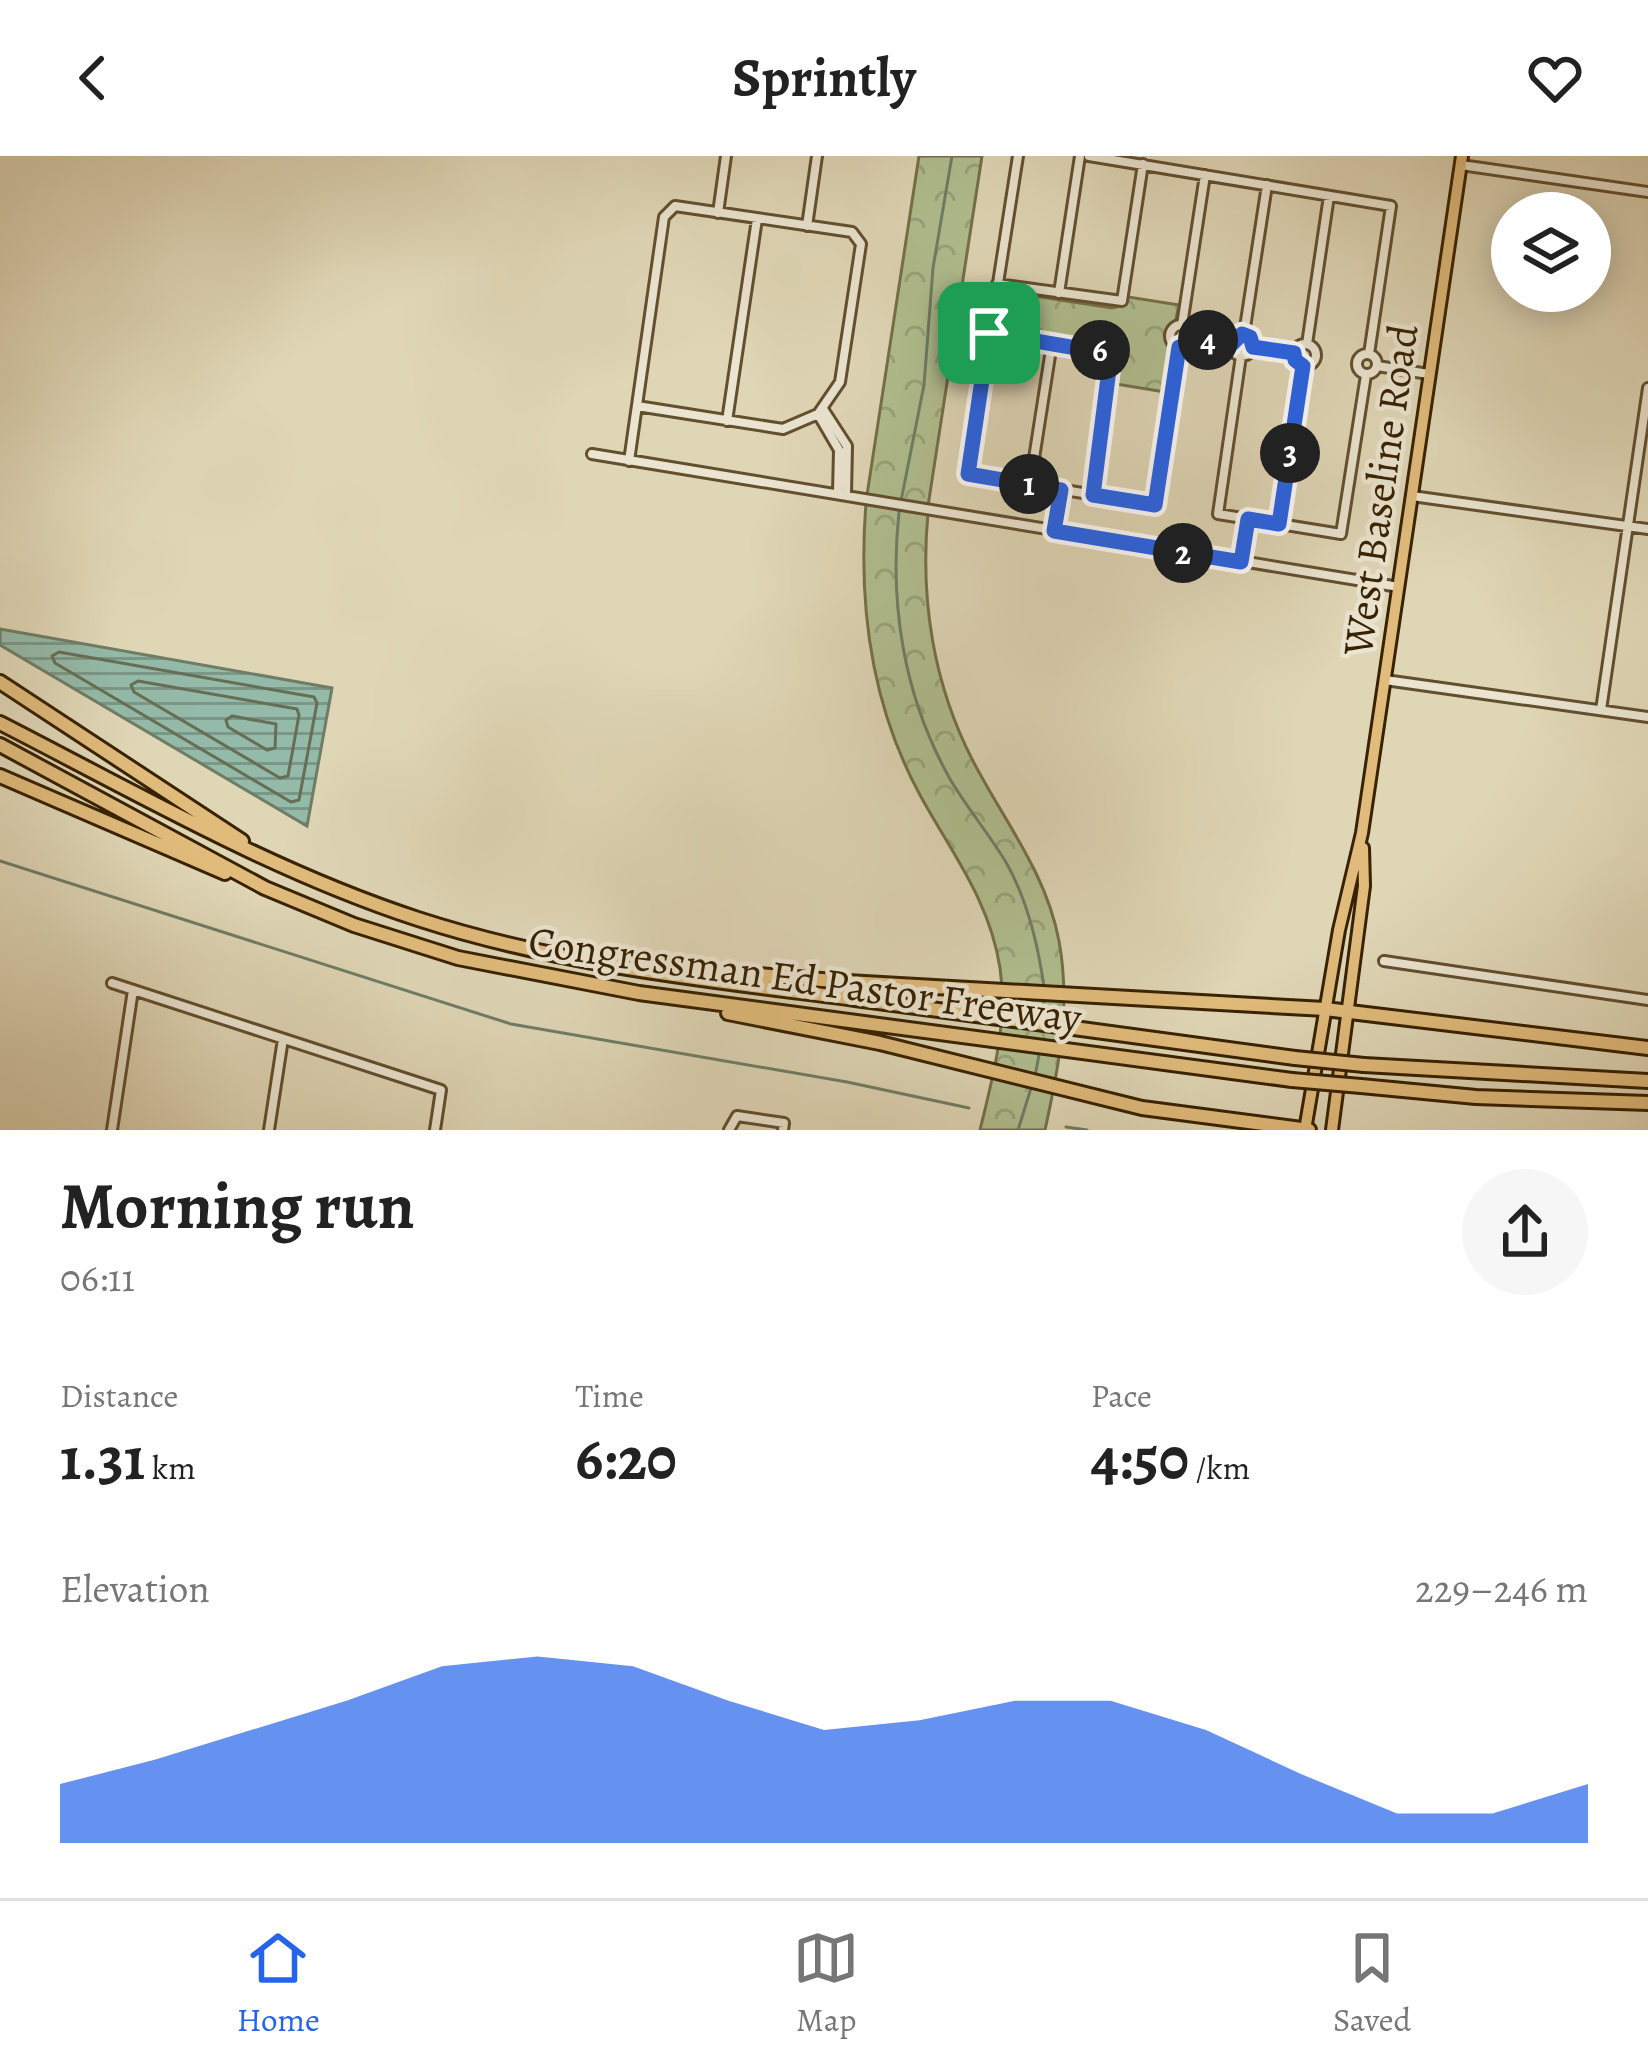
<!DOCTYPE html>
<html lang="en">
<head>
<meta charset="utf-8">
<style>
  body { margin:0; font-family:Alegreya,serif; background:#f6f6f6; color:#222; height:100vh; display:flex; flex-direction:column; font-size:45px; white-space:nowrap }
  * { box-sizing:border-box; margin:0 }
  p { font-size:39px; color:#767676 }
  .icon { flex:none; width:66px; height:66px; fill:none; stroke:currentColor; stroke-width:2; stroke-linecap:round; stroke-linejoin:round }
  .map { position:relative; height:974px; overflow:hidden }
  .panel { display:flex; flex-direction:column; background:#fff; flex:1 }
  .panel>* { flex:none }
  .tools { position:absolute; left:1491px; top:36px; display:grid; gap:24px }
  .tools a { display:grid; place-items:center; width:120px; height:120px; border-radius:50%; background:#fff; box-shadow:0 6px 30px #0003; font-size:60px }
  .pin { position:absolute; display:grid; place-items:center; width:102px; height:102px; color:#fff; margin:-51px; border-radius:24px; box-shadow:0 6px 18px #0006 }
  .km { position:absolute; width:60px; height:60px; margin:-30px; border-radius:50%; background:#222; color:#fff; font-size:33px; line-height:60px; text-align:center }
  .round { display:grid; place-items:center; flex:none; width:126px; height:126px; border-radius:63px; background:#f6f6f6 }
  .overview { display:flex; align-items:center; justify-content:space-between; height:204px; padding:0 60px }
  h1 { font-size:66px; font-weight:700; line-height:90px }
  .figures { display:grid; grid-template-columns:repeat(3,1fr); gap:18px; height:204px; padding:12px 60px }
  .figures div { display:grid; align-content:center }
  .figures b { font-size:60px; font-weight:700 }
  .figures small { font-size:33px; font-weight:400 }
  .figures p { font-size:33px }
  .chart { height:336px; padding:24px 60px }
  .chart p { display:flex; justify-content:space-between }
  .chart svg { width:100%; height:216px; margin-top:12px; fill:#2563eb; opacity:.7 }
  header { display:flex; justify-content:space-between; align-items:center; height:156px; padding:0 60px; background:#fff; font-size:54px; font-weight:700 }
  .menu { display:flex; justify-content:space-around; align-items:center; height:168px; border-top:3px solid #e0e0e0; background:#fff; font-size:33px; color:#767676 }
  .menu a { display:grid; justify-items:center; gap:6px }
  .menu .on { color:#2563eb }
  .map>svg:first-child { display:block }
</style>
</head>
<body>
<header><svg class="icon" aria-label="back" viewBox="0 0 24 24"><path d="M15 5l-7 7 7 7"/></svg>Sprintly<svg class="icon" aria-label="heart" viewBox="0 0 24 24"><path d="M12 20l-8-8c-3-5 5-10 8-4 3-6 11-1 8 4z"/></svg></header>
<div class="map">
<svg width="1648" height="974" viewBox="0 0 1648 974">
  <defs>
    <pattern id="park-crowns" width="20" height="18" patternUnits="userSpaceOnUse" patternTransform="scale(3)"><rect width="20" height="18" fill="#b0be8f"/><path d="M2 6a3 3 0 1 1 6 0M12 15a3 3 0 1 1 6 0" fill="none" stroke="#98a37a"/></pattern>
    <pattern id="water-rules" width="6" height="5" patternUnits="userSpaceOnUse" patternTransform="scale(3)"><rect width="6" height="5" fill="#94baa9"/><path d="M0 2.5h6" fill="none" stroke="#7a9787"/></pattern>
  </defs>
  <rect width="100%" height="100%" fill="#dfd6b6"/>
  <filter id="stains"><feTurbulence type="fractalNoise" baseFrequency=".00167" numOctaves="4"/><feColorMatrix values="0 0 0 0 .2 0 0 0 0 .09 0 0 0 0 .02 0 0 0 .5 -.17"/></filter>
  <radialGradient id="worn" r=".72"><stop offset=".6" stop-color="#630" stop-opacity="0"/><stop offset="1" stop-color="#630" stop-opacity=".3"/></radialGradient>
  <path fill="url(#park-crowns)" stroke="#747048" stroke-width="3" d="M919 0H982L928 350 867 339Z
    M1008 136 1112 152 1123 149 1129 141 1179 149 1176 163 1165 179 1171 198 1165 236 1116 228 1119 203 1110 190 1000 171 1002 141Z
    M866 347 928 357C920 442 933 528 973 605 1004 665 1046 716 1059 785 1071 850 1059 910 1045 974H980C993 920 1008 867 1000 812 990 745 951 696 920 639 871 549 858 448 866 347Z"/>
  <path fill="url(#water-rules)" stroke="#6f7d66" stroke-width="3" d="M0 473 332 532 307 670 0 489Z"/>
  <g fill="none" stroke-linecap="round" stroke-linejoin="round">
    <path stroke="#666e55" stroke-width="3" d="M59 496 314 541 317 547 299 644 291 646 55 507 52 500Z
      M138 525 297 553 299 559 288 620 280 622 134 536 131 529Z
      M232 560 276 568 275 592 267 594 228 571 226 564Z"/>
    <path stroke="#6f7d66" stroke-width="3" d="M901 345 924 229 933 112 952 0
      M899 356C889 449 904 541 950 623 967 652 990 679 1007 708 1028 746 1038 788 1044 831
      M0 705 511 868 847 926 969 952
      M1044 840V861
      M1035 920 1040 894
      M1066 971 1087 974
      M1018 974 1032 929"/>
    <defs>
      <path id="minor" d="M1018 0 968 318 1155 349 1179 191
        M1089 0 1391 50 1369 198
        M1461 9 1648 36
        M718 57 726 0
        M807 70 817 0
        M997 128 1122 145 1143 8
        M1059 137 1080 0
        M1170 180a11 11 0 1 1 22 0a11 11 0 1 1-22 0Z
        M1182 169 1205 19
        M989 177 1111 198 1093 339
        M1231 189a11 11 0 1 1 22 0a11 11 0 1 1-22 0Z
        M1244 178 1267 29
        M1191 182 1231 188
        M1294 199a11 11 0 1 1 22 0a11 11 0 1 1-22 0Z
        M1307 188 1329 40
        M1254 191 1294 197
        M1357 208a10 10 0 1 1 20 0a10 10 0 1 1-20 0Z
        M1241 200 1218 358 1341 378 1366 219
        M1377 210 1429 218
        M823 253 847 290 846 339
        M818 258 839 294 838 337
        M727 265 757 63
        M592 298 1399 431
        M629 305 664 61 675 50 852 76 861 88 840 226 818 258 783 273 637 250
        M1030 328 1052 187
        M1412 340 1648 373
        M1279 368 1303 210
        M1054 375 1061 334
        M1241 406 1248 363
        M1385 524 1648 561
        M1601 554 1648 232
        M1384 805 1648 844
        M112 827 441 934 435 974
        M112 974 133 834
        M269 974 283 883
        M729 974 737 960 784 967 783 974"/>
      <path id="major" d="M1305 974 1339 774 1362 677 1462 0
        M1332 974 1364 730 1363 692"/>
      <path id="highway" d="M0 526 242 685
        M0 567C137 637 271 715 418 763 559 809 708 824 855 843 1002 862 1148 882 1295 902
        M0 589 265 732 354 769 458 802 639 837 1292 924
        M0 620 225 717
        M669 812 847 826 1325 853 1648 892
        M728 857 880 887 1142 952 1309 974
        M1364 909 1648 925
        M1361 930 1476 941 1648 947"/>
    </defs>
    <use href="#minor" stroke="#624f2e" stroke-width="14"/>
    <use href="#major" stroke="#382201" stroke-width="16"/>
    <use href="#highway" stroke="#382201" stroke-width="18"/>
    <use href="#minor" stroke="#eae4d0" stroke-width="8"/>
    <use href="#major" stroke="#e0bb7b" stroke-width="10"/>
    <use href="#highway" stroke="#e0bb7b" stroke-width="12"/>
    <defs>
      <path id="highway-bridge" d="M1295 902 1364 909
        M1292 924 1361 930"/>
    </defs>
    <use href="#highway-bridge" stroke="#382201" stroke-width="18" stroke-linecap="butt"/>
    <use href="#highway-bridge" stroke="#e0bb7b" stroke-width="12"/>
  </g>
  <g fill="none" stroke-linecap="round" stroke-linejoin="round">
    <defs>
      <path id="route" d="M989 177 1111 198 1093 339 1155 349 1179 191 1188 188 1191 182 1232 188 1242 178 1250 181 1253 191 1294 197 1295 204 1303 210 1279 368 1248 363 1241 406 1054 375 1061 334 968 318Z"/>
    </defs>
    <use href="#route" stroke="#fff" stroke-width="24"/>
    <use href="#route" stroke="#2563eb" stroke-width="15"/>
  </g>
  <g text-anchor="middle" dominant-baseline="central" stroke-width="9" stroke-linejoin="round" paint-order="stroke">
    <g font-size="42" fill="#382201" stroke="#eae4d0">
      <text transform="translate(1380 334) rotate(-82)">West Baseline Road</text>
      <text transform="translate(805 823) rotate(8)">Congressman Ed Pastor Freeway</text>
    </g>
  </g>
  <rect width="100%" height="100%" filter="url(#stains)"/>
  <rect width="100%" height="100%" fill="url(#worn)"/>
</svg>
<div class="tools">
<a><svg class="icon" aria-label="layers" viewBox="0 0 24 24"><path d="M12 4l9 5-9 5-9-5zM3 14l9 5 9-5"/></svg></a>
</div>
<div class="pin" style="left:989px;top:177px;background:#1e9e55"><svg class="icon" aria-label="arrive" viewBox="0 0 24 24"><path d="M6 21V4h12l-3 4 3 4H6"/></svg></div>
<b class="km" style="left:1029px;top:328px">1</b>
<b class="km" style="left:1183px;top:397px">2</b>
<b class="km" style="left:1290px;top:297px">3</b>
<b class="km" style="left:1208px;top:184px">4</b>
<b class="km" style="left:1100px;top:194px">6</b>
</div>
<section class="panel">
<div class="overview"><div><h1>Morning run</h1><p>06:11</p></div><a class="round"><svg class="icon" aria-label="share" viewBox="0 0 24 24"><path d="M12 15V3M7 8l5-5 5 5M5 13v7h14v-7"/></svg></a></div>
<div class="figures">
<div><p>Distance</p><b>1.31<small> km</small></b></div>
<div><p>Time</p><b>6:20</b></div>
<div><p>Pace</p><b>4:50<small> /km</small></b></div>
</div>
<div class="chart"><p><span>Elevation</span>229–246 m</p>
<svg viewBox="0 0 160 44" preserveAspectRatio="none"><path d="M0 44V32L10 27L20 21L30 15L40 8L50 6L60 8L70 15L80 21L90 19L100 15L110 15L120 21L130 30L140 38L150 38L160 32V44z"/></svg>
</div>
</section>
<nav class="menu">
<a class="on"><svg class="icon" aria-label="home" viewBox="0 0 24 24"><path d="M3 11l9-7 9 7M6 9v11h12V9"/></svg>Home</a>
<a><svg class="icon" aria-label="map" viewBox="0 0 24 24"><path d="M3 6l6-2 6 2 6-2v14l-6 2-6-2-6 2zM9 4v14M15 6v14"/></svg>Map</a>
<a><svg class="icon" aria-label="saved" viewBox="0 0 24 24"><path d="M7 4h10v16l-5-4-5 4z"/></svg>Saved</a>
</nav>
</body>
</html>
